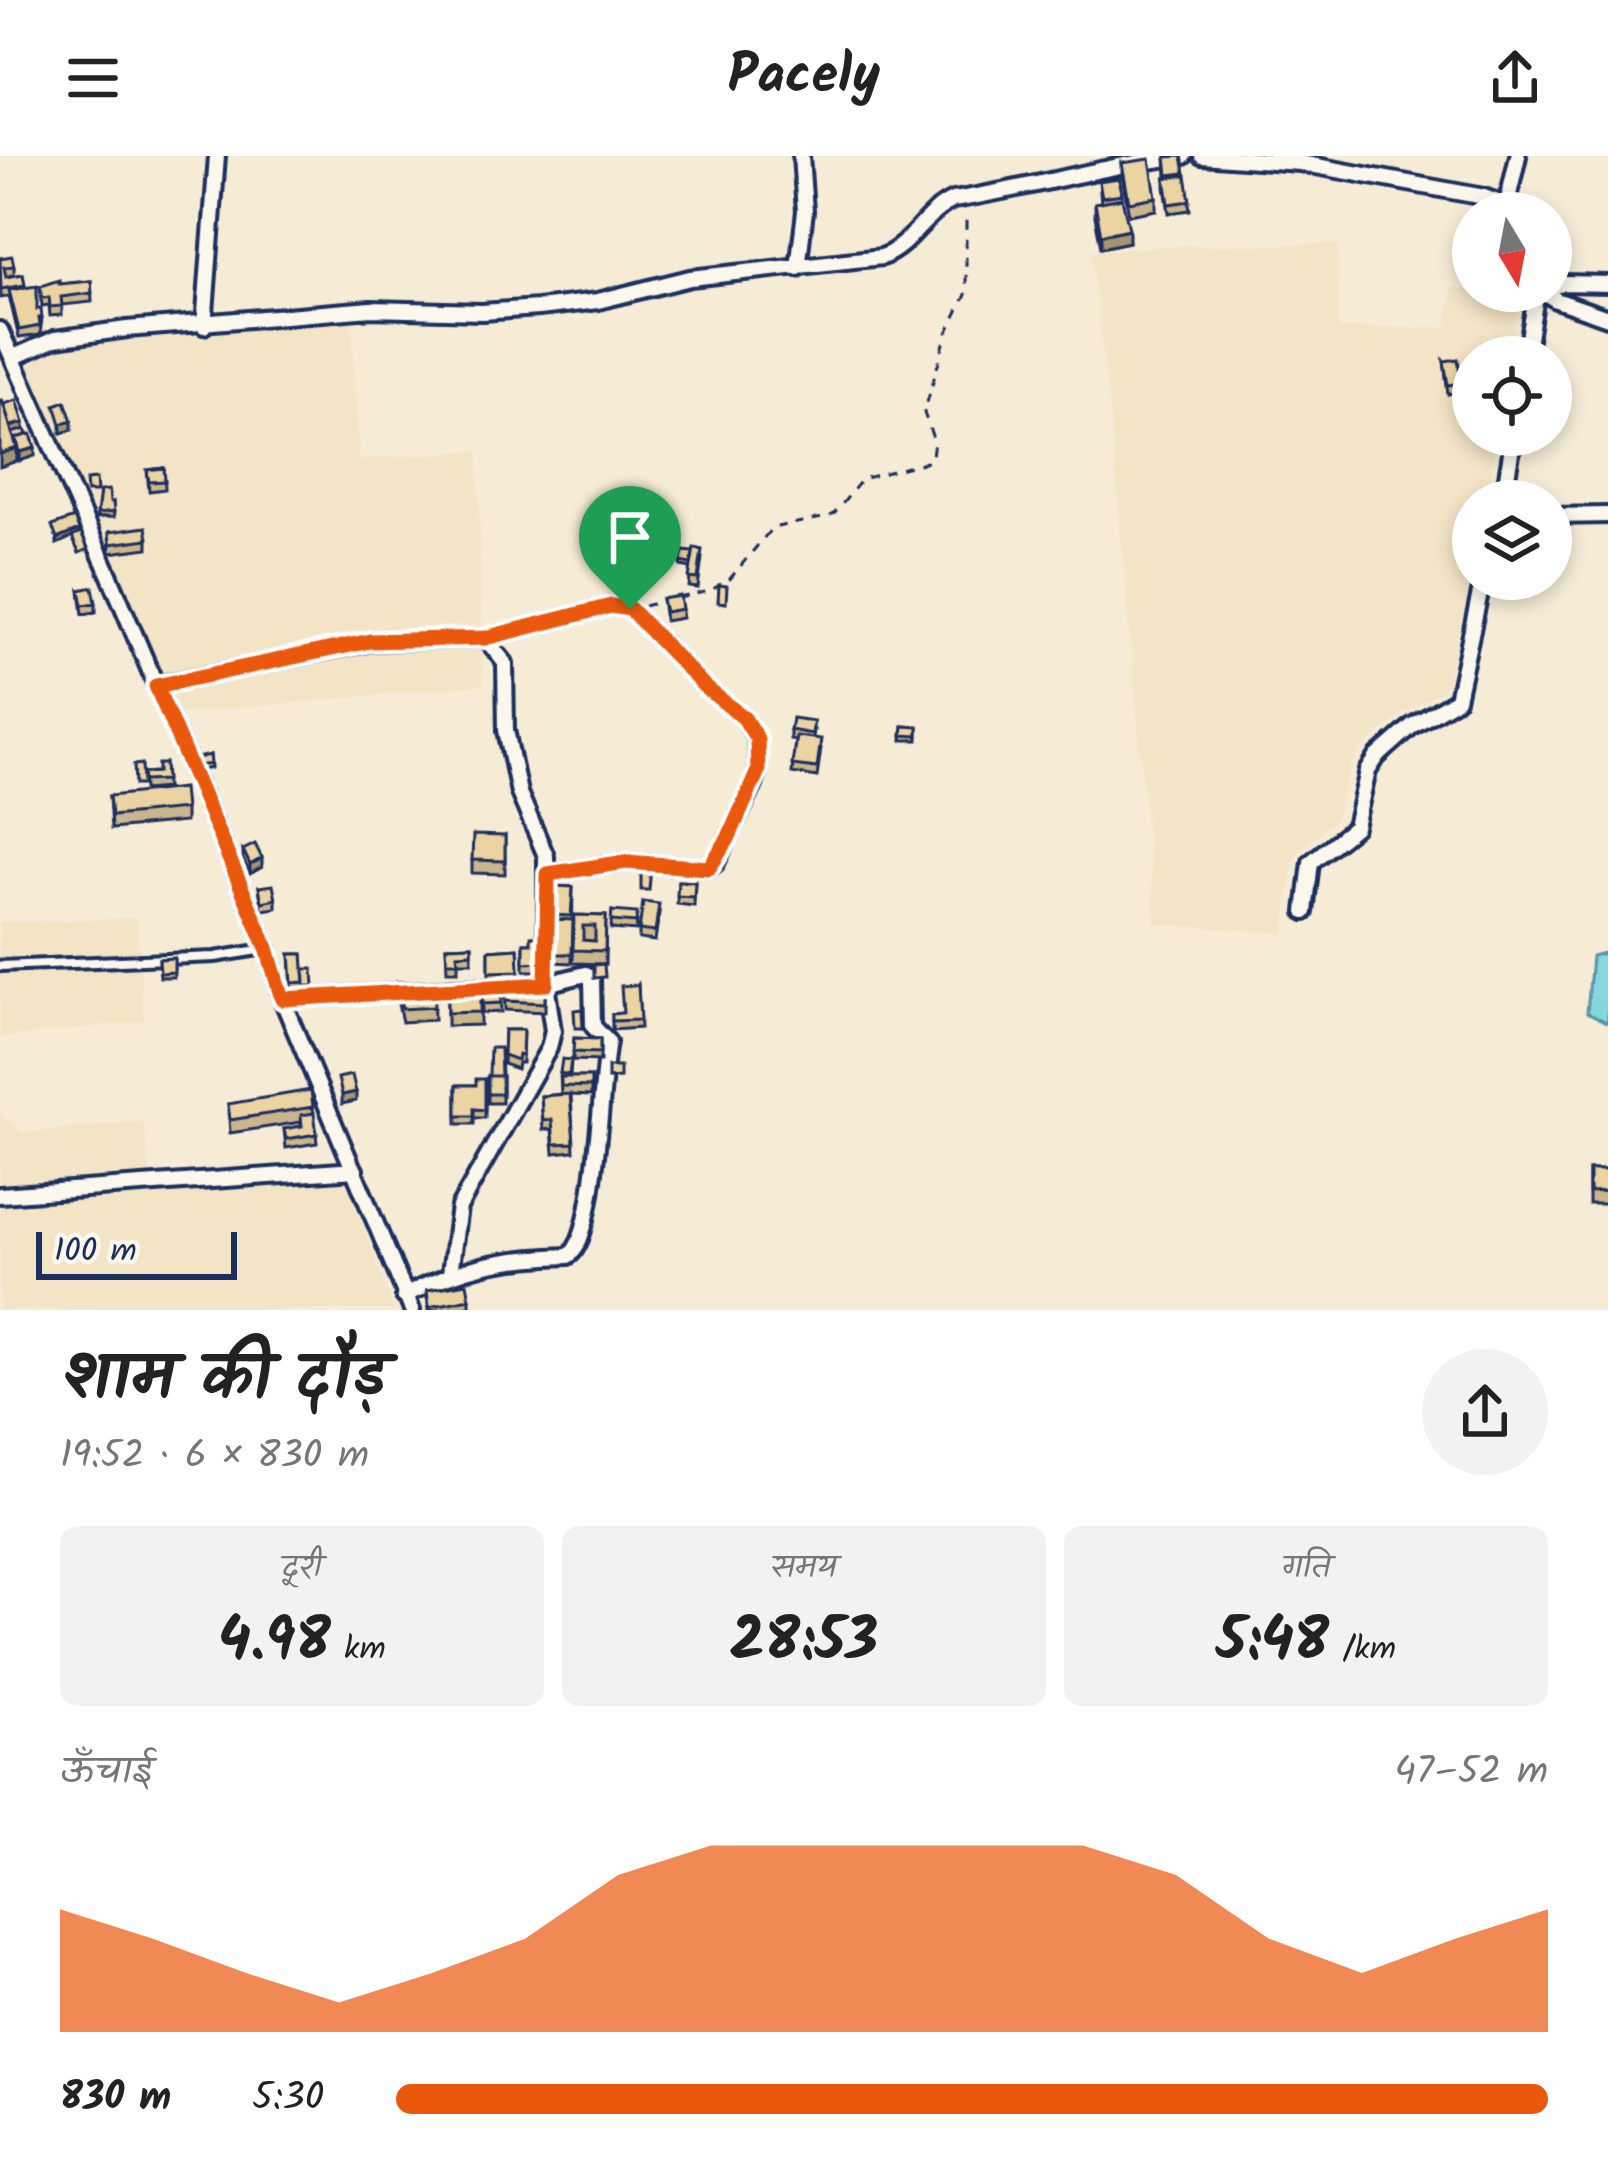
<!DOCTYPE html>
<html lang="hi">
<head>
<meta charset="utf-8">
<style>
  body { margin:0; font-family:Kalam,"Playpen Sans Deva",sans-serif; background:#f2f2f2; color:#222; height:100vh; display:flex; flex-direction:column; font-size:45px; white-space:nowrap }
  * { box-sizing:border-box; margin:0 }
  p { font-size:39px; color:#767676 }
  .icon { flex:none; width:66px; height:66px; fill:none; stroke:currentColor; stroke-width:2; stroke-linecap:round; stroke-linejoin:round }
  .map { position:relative; height:1154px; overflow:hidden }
  .details { display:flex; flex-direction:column; background:#fff; flex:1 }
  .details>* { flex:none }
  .needle { width:78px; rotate:170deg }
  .controls { position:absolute; left:1452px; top:36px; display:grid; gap:24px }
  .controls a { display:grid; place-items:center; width:120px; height:120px; border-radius:50%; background:#fff; box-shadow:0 6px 18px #0003; font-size:60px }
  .scale { position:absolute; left:36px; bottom:30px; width:201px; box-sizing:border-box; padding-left:12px; border:6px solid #1b2f5e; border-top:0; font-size:33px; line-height:42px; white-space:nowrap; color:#1b2f5e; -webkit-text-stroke:9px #fbf7ec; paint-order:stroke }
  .pin { position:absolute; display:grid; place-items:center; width:102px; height:102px; color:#fff; margin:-123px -51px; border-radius:50% 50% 50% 0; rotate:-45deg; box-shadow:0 0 12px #0007 }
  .pin .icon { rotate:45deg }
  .round { display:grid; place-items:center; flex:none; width:126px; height:126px; border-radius:63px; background:#f2f2f2 }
  .head { display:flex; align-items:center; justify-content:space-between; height:204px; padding:0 60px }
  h1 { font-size:66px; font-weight:800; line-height:90px }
  .stats { display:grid; grid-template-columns:repeat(3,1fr); gap:18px; height:204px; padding:12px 60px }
  .stats div { display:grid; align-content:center; border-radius:18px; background:#f2f2f2; text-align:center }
  .stats b { font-size:60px; font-weight:800 }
  .stats small { font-size:33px; font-weight:400 }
  .stats p { font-size:33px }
  .chart { height:336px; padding:24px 60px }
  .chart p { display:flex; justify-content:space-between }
  .chart svg { width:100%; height:216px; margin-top:12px; fill:#ea580c; opacity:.7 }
  ul { padding:0 60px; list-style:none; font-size:39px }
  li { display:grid; grid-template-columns:192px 144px 1fr; align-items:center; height:90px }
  li i { height:30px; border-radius:15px; background:#ea580c }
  header { display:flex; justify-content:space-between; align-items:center; height:156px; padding:0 60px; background:#fff; font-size:54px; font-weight:800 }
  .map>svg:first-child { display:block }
</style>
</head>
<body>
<header><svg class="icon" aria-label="menu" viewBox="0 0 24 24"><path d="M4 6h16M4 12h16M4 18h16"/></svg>Pacely<svg class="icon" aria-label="share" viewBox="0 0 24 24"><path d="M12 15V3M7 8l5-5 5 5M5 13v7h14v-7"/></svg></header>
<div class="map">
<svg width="1608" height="1154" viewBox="0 0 1608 1154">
  <rect width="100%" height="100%" fill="#f6ecd6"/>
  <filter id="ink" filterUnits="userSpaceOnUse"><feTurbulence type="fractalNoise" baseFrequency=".00833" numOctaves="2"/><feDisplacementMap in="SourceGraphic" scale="24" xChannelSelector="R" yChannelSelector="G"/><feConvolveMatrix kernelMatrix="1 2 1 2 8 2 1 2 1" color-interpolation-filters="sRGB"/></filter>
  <g filter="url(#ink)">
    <path fill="#f3e4c6" d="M1339 88 1338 172 1446 171 1452 131 1519 144 1510 201H1473V279H1497L1487 345H1473V410L1447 526 1443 534 1400 559 1360 594 1351 609 1336 663 1294 700 1284 777 1155 768 1113 287 1091 95 1195 89Z
      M351 161 359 303 478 294 483 529 168 559 16 194Z
      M137 762 144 865 0 882V766Z
      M0 956 21 977 144 965 151 1022 340 1009 394 1154H0Z"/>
    <path fill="#85d7dc" stroke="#5b94aa" stroke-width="3" d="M1608 796V866H1607L1587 856 1592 800Z"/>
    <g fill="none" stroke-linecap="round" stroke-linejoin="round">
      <defs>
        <path id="lane" d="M0 810 215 801 265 793"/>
        <path id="street" d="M1202 0 1300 7 1484 41 1500 47 1509 57
          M1506 52 1518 0
          M798 112 805 55 801 0
          M1551 131 1564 127 1608 128
          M1542 135 1556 144 1608 162
          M204 170 217 0
          M0 174 109 418 267 792 282 843 412 1154
          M14 201 55 183 127 173 371 153 482 156 538 152 598 145 690 122 882 101C913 88 924 57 953 44 1031 32 1106 9 1184 0
          M1526 201 1536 140 1547 135
          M1503 345 1514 279
          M1551 360 1608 359
          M156 529 371 486 485 482 611 450 630 453 705 531 744 562 756 583 758 615 754 629 716 707 709 712 626 706 548 718
          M1305 756 1311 706 1355 671 1368 615 1377 601 1412 570 1457 543 1483 423
          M282 843 462 832
          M0 1039 355 1014
          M450 1117 459 1051 549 892 553 875 546 828V700L519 637 506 574 505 507 485 482
          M404 1140C462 1110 503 1102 568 1100 597 1085 600 924 608 886L593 870 592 823 586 818 546 828 485 831"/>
      </defs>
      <use href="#lane" stroke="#1b2f5e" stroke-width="16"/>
      <use href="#street" stroke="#1b2f5e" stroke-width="22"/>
      <path stroke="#1b2f5e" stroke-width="3" stroke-dasharray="9 9" stroke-linecap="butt" d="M679 442 709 435 729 424 772 372 827 361 835 357 862 323 926 306 932 300 934 285 924 257 947 177 966 139V56
        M644 450 664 445"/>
      <use href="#lane" stroke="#fbf7ec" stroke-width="8"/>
      <use href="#street" stroke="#fbf7ec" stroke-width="14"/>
    </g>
    <path fill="#cbb58b" stroke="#1b2f5e" stroke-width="3" d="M1182 0 1190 54 1169 57 1165 31V22H1167L1166 1Z
      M1122 7 1156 41V54L1129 59 1122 20Z
      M1119 22 1129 86 1101 92 1095 60V47L1101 46 1099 25Z
      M0 102 14 110V118L6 121 23 118 25 132 42 162 40 179 19 182 9 140 1 142Z
      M91 125 92 146 62 149V159L50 160 49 149 42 150 40 130Z
      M1444 205 1461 227V236L1448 238Z
      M164 312 165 333 149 335 147 314Z
      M113 346 114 361 97 362V358Z
      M109 376 148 383V392L110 397Z
      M683 395 702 402 698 432 689 431 691 412 681 410Z
      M80 434 96 447V456L83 458Z
      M662 443 682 453V462L665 465Z
      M903 570 918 571V584H902Z
      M790 574H814L813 582 821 592 817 621 792 617 795 584 790 583Z
      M210 599 211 612 198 615 197 606Z
      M165 608 166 632 144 634 143 617 158 616Z
      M109 640 185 653V666L111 673Z
      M505 680V718L472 717V704Z
      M243 694 262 711 250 718 243 703Z
      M678 725 695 726 694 750 677 748Z
      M554 730 573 731 572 807 550 806Z
      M259 731 276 743V752L262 754Z
      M612 755 637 766 636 775 611 773Z
      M659 757 655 785 639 783V774Z
      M574 759 606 760 605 808 573 807Z
      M545 779 546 815H524V787H531Z
      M472 789V806H458V815H447L446 790Z
      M518 792 519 824 489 825V794Z
      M290 798H303L305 835H292Z
      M174 802V821H160L159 803Z
      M480 822V869L447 870V823Z
      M433 825 434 864 402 866 396 839V826Z
      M500 826 501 856 482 857V827Z
      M504 826 523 833 545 832V856L505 854Z
      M638 829 640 872 612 874V858L622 857Z
      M504 874H523L522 907H518L517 913 503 908Z
      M574 882 600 883V905L573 904Z
      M571 904 570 921H591V940L571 939 574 995 554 997 552 973 543 974 541 940 561 938 560 917Z
      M488 920H502V947H488Z
      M485 923V962H474V968H457V929H476Z
      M228 948 313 951 317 987 286 992 284 973 301 970V966L230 977Z
      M1589 1014H1608V1048H1589Z
      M427 1134 470 1143V1151L457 1154H429Z"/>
    <path fill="#a59471" stroke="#1b2f5e" stroke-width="3" d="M1129 73V86L1101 92V79Z
      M72 265V274L61 277V268Z
      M24 267V275L10 279V271Z
      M17 292V305L0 311V298Z
      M35 292V300L20 305V296Z
      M79 374V378L57 388V383Z
      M262 702V711L250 718V709Z
      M356 936V945L342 948V939Z"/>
    <path fill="#ecd3a2" stroke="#1b2f5e" stroke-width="3" fill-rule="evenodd" d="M1182 0 1185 17 1168 19 1166 1Z
      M1150 3 1156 41 1129 46 1122 7Z
      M1186 19 1190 45 1169 48 1165 22Z
      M1119 22 1122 38 1102 41 1099 25Z
      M1122 42 1129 73 1101 79 1095 47Z
      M12 100 14 110 4 111 6 121 23 118 25 129 1 133 0 102Z
      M59 124V128L91 125 92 137 61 141 62 150 50 151 49 141 42 142 40 130Z
      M37 130V153L41 152 42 162H39L40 170 19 174 9 134Z
      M1458 203 1461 227 1448 229 1444 205Z
      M2 244 17 292 0 298V245Z
      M17 244 24 267 10 270 4 248Z
      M65 245 72 265 61 268 55 249Z
      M25 273 27 279 16 282 15 285 12 277Z
      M31 278 35 292 20 296 16 282Z
      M164 312 165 325 149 326 147 314Z
      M96 323 97 336H87L86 324Z
      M109 334 110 346H113L114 356 97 358 100 335Z
      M74 362 79 374 57 383 52 370Z
      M146 371 148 383 110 388 109 376Z
      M81 377 88 393 79 397 72 381Z
      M694 392 702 394 698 423 689 422Z
      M683 395 693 396 691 408 681 406Z
      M719 429 727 430 726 447 718 446Z
      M93 431 96 447 83 449 80 434Z
      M680 440 682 453 665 456 662 443Z
      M792 562 814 565 812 578 790 574Z
      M903 570 918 571V580L902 579Z
      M796 580 821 583 817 612 792 609Z
      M210 599 211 608 198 610 197 602Z
      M142 608 143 629H135L134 609Z
      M158 608H165L166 624 144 625 143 617 158 616Z
      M183 632 185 653 111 660 109 640Z
      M473 679 505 680V705L472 704Z
      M255 688 262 702 250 709 243 694Z
      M641 710H651L649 734H641Z
      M678 725 695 726 694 741 677 740Z
      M273 729 276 743 262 746 259 731Z
      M554 730 573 731 571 760 552 759Z
      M643 746 659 748 655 776 639 774Z
      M612 755 637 757 636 767 611 765Z
      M574 759 606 760 605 795 573 794ZM583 770H595V785L583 784Z
      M550 763 573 764 572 798H550Z
      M545 779 546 806 524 807V787H531V780Z
      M472 789V797L457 798 458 806H447L446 790Z
      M518 792 519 815 489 816V794Z
      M290 798H303L305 826 292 827Z
      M174 802V816L160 817 159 803Z
      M604 808 605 821 594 822V809Z
      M304 813H313L314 830H305Z
      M480 822V856L447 857V823Z
      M433 825 434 851 402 853 396 826Z
      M522 825 523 833 545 832V847L505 845 504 826Z
      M500 826 501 847 482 848V827Z
      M524 828H543V832L524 833Z
      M638 829 640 864 612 865V858L623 857 621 830Z
      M582 853 583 872H575L574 854Z
      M504 874H523L522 899 518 898 517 904 503 899Z
      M574 882 600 883V897L573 896Z
      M490 892H500L501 920H489Z
      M562 903 571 904 569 919 560 917Z
      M608 911H620V922L608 923Z
      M352 919 356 936 342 939 338 922Z
      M488 920H502V938H488Z
      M561 921H591V931L561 930Z
      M476 923H485V954L474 953V960H457V929H476Z
      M311 934 313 951 230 964 228 948Z
      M570 938 574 987 554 988 552 964 543 965 541 940Z
      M314 957 317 978 286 983 284 973 302 970 301 959Z
      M1589 1014H1608V1035L1589 1036Z
      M467 1127 470 1143 429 1151 427 1134Z"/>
  </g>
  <g fill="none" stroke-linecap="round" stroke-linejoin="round" filter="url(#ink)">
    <defs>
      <path id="route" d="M611 450 630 453 705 531 744 562 757 583 758 615 728 683 709 712 626 706 548 718 546 828 282 843 267 792 156 530 370 485 485 482Z"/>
    </defs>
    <use href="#route" stroke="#fff" stroke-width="24"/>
    <use href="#route" stroke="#ea580c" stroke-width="15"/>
  </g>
</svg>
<div class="controls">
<a><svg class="needle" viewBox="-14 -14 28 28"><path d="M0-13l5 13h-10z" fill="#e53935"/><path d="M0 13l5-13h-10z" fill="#767676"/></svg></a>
<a><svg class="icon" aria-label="locate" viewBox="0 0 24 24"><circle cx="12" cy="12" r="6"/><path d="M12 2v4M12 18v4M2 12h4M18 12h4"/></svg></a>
<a><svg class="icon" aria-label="layers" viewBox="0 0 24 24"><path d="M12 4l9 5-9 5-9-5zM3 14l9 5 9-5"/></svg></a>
</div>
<div class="scale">100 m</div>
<div class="pin" style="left:630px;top:453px;background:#1e9e55"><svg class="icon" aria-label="arrive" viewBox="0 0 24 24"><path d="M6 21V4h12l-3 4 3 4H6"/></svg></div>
</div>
<section class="details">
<div class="head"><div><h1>शाम की दौड़</h1><p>19:52 · 6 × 830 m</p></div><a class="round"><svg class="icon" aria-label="share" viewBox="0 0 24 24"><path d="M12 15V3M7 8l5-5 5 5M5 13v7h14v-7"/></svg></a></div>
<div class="stats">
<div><p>दूरी</p><b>4.98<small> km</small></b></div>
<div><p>समय</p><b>28:53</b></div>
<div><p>गति</p><b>5:48<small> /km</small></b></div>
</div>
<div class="chart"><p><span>ऊँचाई</span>47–52 m</p>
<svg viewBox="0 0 160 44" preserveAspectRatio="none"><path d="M0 44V19L10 25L20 32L30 38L40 32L50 25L60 12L70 6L80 6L90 6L100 6L110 6L120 12L130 25L140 32L150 25L160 19V44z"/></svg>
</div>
<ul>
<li><b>830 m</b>5:30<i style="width:100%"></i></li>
</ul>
</section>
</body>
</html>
